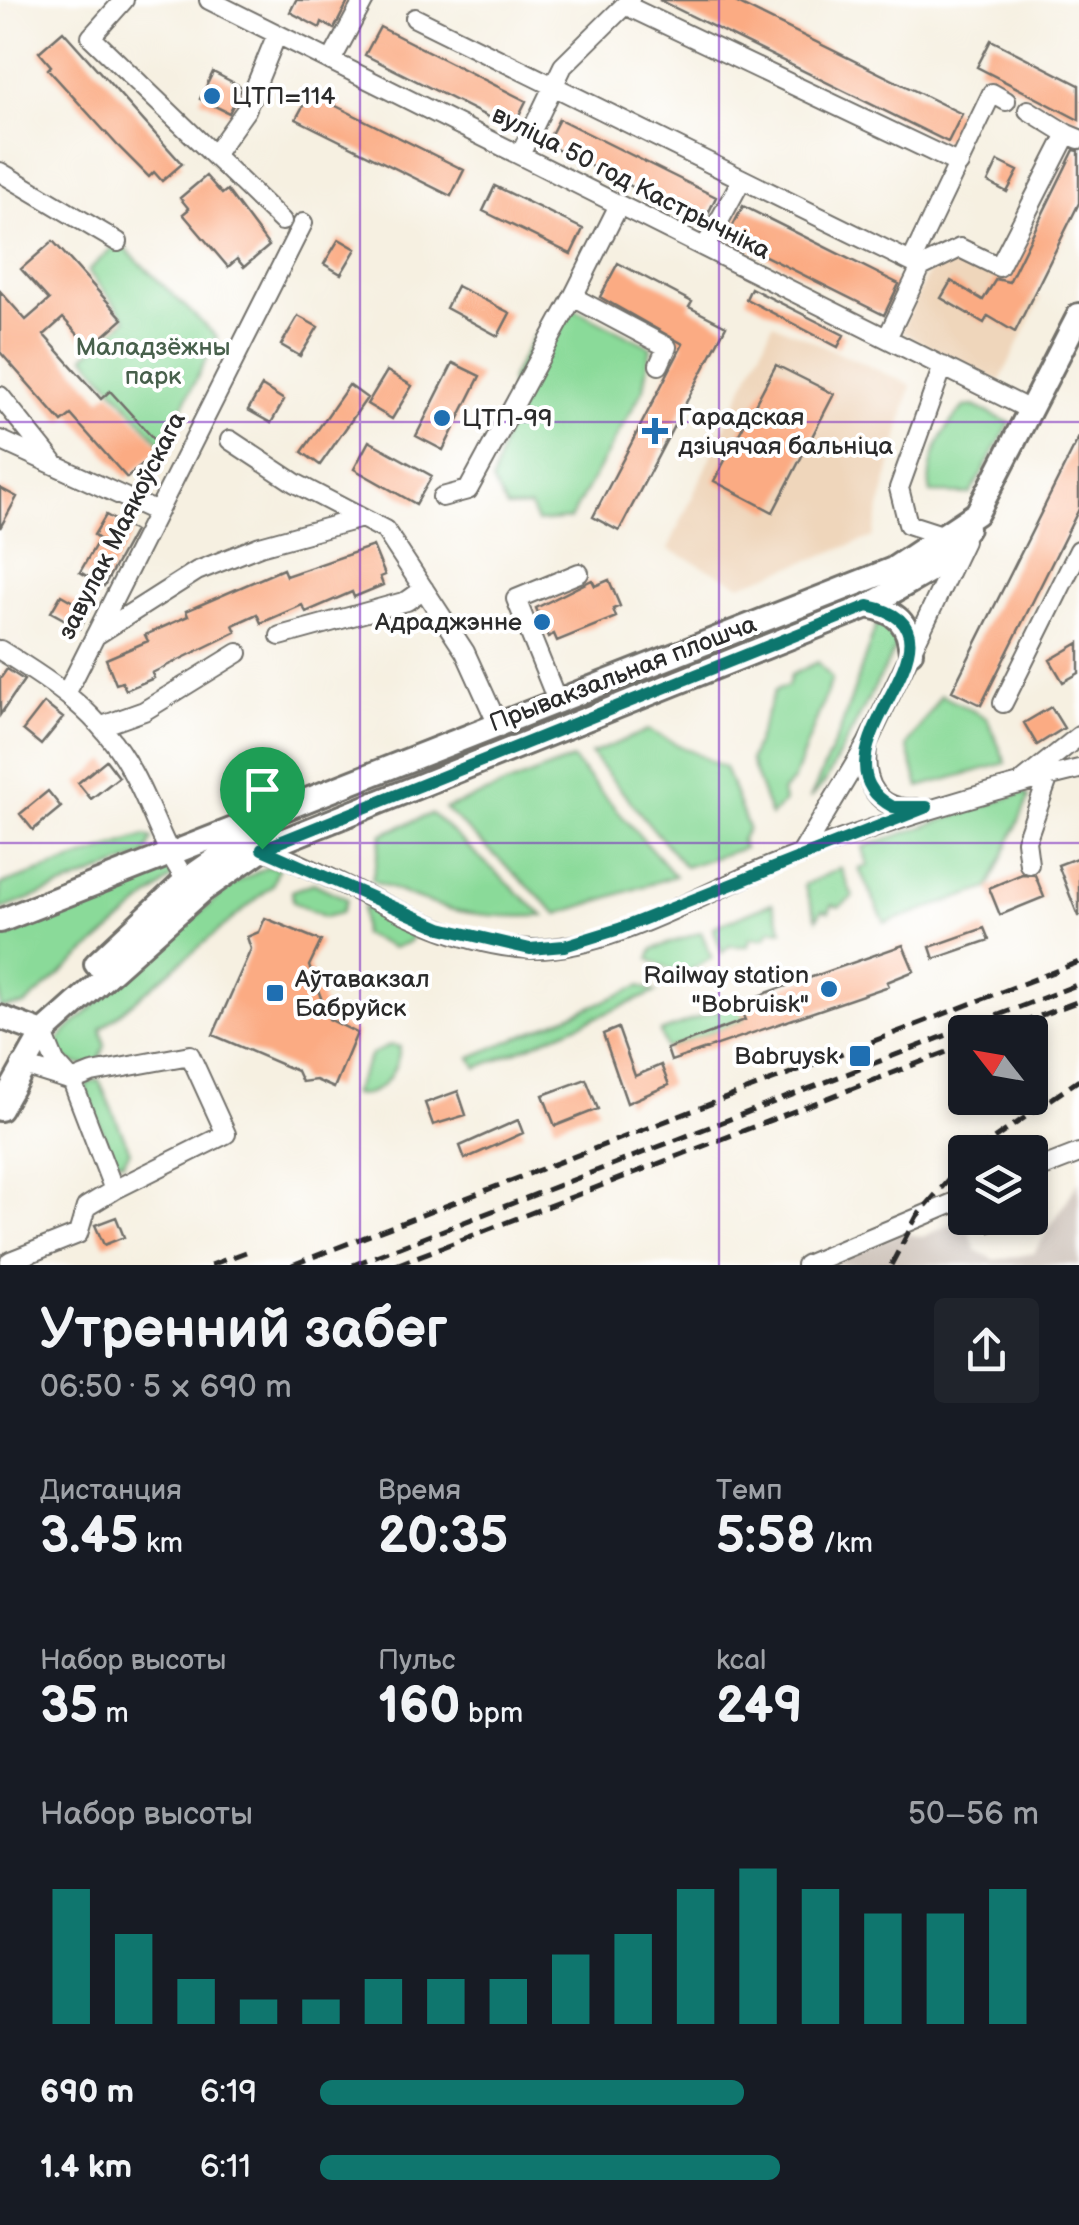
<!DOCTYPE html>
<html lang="ru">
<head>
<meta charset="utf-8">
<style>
  body { margin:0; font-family:"Balsamiq Sans",sans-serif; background:#20242c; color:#f1f3f6; height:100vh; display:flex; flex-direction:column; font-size:38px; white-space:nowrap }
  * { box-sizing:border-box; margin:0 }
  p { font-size:32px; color:#9ea1a6 }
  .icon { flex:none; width:55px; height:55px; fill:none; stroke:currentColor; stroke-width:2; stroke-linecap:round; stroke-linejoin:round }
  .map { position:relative; height:1265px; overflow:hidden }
  .sheet { display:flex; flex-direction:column; background:#171b24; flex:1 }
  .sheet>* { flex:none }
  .needle { width:65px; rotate:301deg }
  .tools { position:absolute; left:948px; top:1015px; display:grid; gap:20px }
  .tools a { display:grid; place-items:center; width:100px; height:100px; border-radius:10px; background:#171b24; box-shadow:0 5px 15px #0003; font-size:50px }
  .pin { position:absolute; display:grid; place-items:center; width:85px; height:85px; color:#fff; margin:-102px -42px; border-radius:50% 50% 50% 0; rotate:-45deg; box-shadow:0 0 10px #0007 }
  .pin .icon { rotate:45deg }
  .round { display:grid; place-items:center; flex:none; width:105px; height:105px; border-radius:10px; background:#20242c }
  .headline { display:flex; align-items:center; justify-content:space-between; height:170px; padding:0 40px }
  h1 { font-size:55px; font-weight:800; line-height:75px }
  .metrics { display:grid; grid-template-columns:repeat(3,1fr); gap:15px; height:170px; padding:10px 40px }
  .metrics div { display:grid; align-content:center }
  .metrics b { font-size:50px; font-weight:800 }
  .metrics small { font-size:28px; font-weight:400 }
  .metrics p { font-size:28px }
  .chart { height:280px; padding:20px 40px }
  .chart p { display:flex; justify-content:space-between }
  .chart svg { width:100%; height:180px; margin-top:10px; stroke:#0f766e; stroke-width:6 }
  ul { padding:0 40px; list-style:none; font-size:32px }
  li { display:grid; grid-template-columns:160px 120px 1fr; align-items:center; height:75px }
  li i { height:25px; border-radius:12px; background:#0f766e }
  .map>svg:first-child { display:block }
</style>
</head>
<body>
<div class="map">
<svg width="1079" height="1265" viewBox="0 0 1079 1265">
  <rect width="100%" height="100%" fill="#fff"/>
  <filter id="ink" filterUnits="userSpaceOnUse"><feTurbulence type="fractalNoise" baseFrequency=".01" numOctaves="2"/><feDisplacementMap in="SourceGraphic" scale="20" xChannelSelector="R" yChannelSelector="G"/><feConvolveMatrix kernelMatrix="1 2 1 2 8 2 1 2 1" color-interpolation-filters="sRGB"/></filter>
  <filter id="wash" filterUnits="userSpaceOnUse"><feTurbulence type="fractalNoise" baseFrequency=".0048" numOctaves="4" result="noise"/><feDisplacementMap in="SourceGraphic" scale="40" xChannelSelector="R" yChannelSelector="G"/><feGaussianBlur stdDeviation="2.25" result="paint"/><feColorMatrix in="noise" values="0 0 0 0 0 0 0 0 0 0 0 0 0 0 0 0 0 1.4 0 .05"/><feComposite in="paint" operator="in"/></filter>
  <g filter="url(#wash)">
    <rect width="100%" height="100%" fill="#f6f0e1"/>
    <path fill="#efd6bb" d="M959 257 1041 298 1000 381 901 332 928 272Z
      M773 323 911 385 873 537 741 585 668 549Z"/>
    <path fill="#cdc2b9" d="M1079 1181V1265H828L901 1232 922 1237 964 1218 976 1250 995 1260 1034 1253Z"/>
    <path fill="#8ada99" stroke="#5a8262" stroke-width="2.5" d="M118 242 217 337 163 446 85 356 127 319 88 271Z
      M572 308 651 347 644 388 570 519 537 522 530 507 507 508 492 482 510 416 511 378 534 336Z
      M974 406 1010 423 970 494 931 493C924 464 944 427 964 407Z
      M885 622 896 628 900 639 825 782 810 799 840 731 876 625Z
      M818 662 832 679 793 781 782 792 784 802 771 816 750 760 775 690 788 686 791 675Z
      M941 695 987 718 1006 763 919 787 907 746Z
      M648 730 725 768 748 828 741 840 744 848 685 867 591 754Z
      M572 759 675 876 558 914 445 809Z
      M1025 792 1029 798 989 888 885 923 859 869 868 866 863 847Z
      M431 814H432L544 916C470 919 439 910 372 880L382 834Z
      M145 836 152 839 146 855 0 910V885Z
      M171 866 176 872 173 877 25 1005 0 1008V928Z
      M267 867H279L272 886 101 1029 105 1046 98 1063C80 1067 71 1065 58 1051V1041L68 1029 230 886Z
      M841 868 853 897 839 907 832 905 829 912 822 910 817 919 804 885Z
      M313 883 347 899 341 913 325 917 293 902 292 891Z
      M772 903 783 930 771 929 765 938H750L748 946H729L722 953 713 927Z
      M363 907 416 927 409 942 393 948 362 934Z
      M701 932 712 958 681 975 649 959 653 949Z
      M640 986 656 992 477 1068 471 1057Z
      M738 1003 745 1020 666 1049 660 1032Z
      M391 1045 400 1047C397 1073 380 1099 352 1094L371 1055Z
      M99 1080 130 1151 123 1162 112 1156 86 1090 87 1083Z"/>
    <g id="blocks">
      <path fill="#fbab83" d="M296 0H349L334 29 322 22 320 28 290 12Z
        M659 0H731L962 114 948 142Z
        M380 27 526 101 512 129 365 55Z
        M63 31 182 164 162 181 154 172 149 177 118 146 48 69 51 66 39 52Z
        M991 40 1079 85V120L977 67Z
        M213 72 242 87 229 113 200 99Z
        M310 93 464 170 451 196 296 119Z
        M559 119 716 197 704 222 546 144Z
        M1074 150 1079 151V203L1015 332 988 316 984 323 941 298 951 281 983 300 996 279 1009 282Z
        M998 161 1018 171 1007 192 988 182Z
        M206 176 222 194 227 190 269 246 244 267 237 259 228 267 183 214 189 209 180 198Z
        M495 186 583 229 571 254 483 211Z
        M743 206 899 284 884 315 727 237Z
        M339 239 356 249 341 274 324 264Z
        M53 241 123 319 90 348 63 318 44 335 101 399 110 391 161 447 127 478 71 415 62 422 0 352V291L26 320 49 300 21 269Z
        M618 263 692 302 689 307 726 326 619 531 593 517 683 344 600 297Z
        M457 286 510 313 498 336 446 308Z
        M751 288 844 335 838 347 746 299Z
        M298 316 318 327 300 356 281 345Z
        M453 363 480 376 443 450 416 436Z
        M776 365 834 394 773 512 714 481Z
        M387 371 412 386 392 419 367 404Z
        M349 385 367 398 320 465 302 452Z
        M262 386 284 400 271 423 248 410Z
        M1079 437V509L981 705 952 691Z
        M369 441 432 476 416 504 354 469Z
        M0 488 17 497 0 528Z
        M106 515 134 531 104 586 80 572 99 539 94 535Z
        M373 546 385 575 380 577 383 585 354 597 352 592 306 612 302 605 261 623 257 614 233 625 236 632 152 673 154 678 126 690 122 682 116 684 106 659 148 641 145 635 188 616 186 611 283 569 286 576Z
        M592 580 595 586 609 580 620 606 613 609 616 617 557 641 554 634 548 637 536 608Z
        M61 595 89 611 80 628 51 612Z
        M1079 643V673L1063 682 1050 660Z
        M7 669 24 680 0 715V679Z
        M44 703 63 718 41 745 23 730Z
        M1051 707 1064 728 1037 745 1024 723Z
        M106 760 119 777 91 799 78 783Z
        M48 791 61 807 33 830 20 814Z
        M1079 857V916H1078L1058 865Z
        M1022 874 1035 875 1044 897 1000 915 989 888Z
        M265 918 321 941 309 966 329 1019 357 1033 334 1088 316 1080 302 1082 297 1071 213 1035 251 949 247 937 259 932Z
        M984 928 989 940 934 959 930 947Z
        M903 945 914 971 887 982 889 986 671 1061 667 1049 745 1020 738 1003Z
        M618 1028 635 1076 661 1065 669 1085 627 1103 603 1034Z
        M586 1079 598 1109 555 1126 543 1095Z
        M458 1091 466 1115 433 1125 425 1103Z
        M518 1120 523 1133 465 1159 460 1146Z
        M116 1217 124 1237 104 1245 95 1225Z
        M986 1218H1027V1220L990 1232Z"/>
    </g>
  </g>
  <g filter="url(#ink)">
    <use href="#blocks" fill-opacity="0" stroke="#72706b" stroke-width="2.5"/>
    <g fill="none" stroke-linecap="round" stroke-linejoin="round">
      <defs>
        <path id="minor" d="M124 0 91 37 282 221
          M209 0 1030 410
          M627 6 959 164
          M415 18 921 267 960 248 999 267 1067 134 1079 139
          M331 61 364 0
          M1028 110 1067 134
          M214 155 246 110 277 34
          M520 155 563 66 630 0
          M0 172 118 242
          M619 205 573 297 667 347 659 365
          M705 247 742 179
          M911 262 992 93 1006 101
          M887 338 921 267
          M943 366 899 488 908 524 945 536
          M0 396 53 462
          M0 440 157 512
          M230 440 295 483 385 530 465 652 499 727
          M442 497 468 490 573 297
          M95 636 197 571 260 546 362 518
          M280 636 407 601 424 589
          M0 650C52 682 101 713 131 770 153 809 164 853 192 888
          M67 692 303 223
          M558 703 516 599 579 573
          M1003 703 1079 550
          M102 726 144 711 238 653
          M867 748C863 783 877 811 916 808
          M1024 780 1079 736
          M262 849C350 879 436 946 532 949 607 951 705 892 775 864 875 825 974 794 1079 769
          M801 854 867 744 964 541
          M1029 864 1026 841 1049 776
          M21 1065 72 1081 92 1073 190 1055 226 1134 114 1190
          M1030 1172 1079 1153
          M10 1261 78 1234 86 1207 114 1190 72 1081 55 1062 43 1033
          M806 1265 965 1198"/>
        <path id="major" d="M868 606C897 612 908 622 911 652
          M0 921 893 569 977 513 1079 315
          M96 964 186 880 256 831
          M0 1017 43 1033
          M0 1109 43 1033 202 891 262 849 868 606 934 568 967 528"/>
      </defs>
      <use href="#minor" stroke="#72706b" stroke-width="22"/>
      <use href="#major" stroke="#72706b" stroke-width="28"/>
      <use href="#minor" stroke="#fff" stroke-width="18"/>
      <use href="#major" stroke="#fff" stroke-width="22"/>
      <path stroke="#2b2b2b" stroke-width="5" stroke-dasharray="15 8" stroke-linecap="butt" d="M997 1032 1079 1001
        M975 1152 1079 1080
        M211 1265 246 1252
        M292 1265 1079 962
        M353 1265 1079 984
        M396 1265 965 1045
        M891 1265 917 1216 965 1161"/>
    </g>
  </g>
  <g fill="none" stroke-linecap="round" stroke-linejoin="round" filter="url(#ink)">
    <defs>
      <path id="route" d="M868 606C989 631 797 756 893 807H927L619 929 564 946 530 949 441 928 262 849Z"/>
    </defs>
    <use href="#route" stroke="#fff" stroke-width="20"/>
    <use href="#route" stroke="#0f766e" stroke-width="12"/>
  </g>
  <path fill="none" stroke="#7b2cbf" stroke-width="2.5" stroke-opacity="0.55" d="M360 0V1265M719 0V1265M0 422H1079M0 843H1079"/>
  <g fill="#1f6fb2" stroke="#fff" stroke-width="4">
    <circle cx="212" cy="96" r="10"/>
    <circle cx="442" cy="418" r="10"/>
    <path d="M650 416h10v10h10v10h-10v10h-10v-10h-10v-10h10z"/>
    <circle cx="542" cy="622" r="10"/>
    <circle cx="829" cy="989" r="10"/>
    <rect x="265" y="983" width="20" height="20" rx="5"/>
    <rect x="848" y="1044" width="24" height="24" rx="5"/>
  </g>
  <g text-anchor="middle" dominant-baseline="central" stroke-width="8" stroke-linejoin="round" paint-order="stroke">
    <g font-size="25" fill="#2b2b2b" stroke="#fff" text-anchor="start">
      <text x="232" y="96">ЦТП=114</text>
      <text x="678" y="417">Гарадская<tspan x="678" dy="29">дзіцячая бальніца</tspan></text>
      <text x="462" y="418">ЦТП-99</text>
      <text x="522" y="622" text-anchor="end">Адраджэнне</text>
      <text x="809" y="975" text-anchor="end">Railway station<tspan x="809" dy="29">"Bobruisk"</tspan></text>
      <text x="295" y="979">Аўтавакзал<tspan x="295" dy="29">Бабруйск</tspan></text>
      <text x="838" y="1056" text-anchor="end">Babruysk</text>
    </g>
    <g font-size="25" fill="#2b2b2b" stroke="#fff">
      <text transform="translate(631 183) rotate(27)">вуліца 50 год Кастрычніка</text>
      <text transform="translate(122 526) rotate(-63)">завулак Маякоўскага</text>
      <text transform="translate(623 674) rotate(-21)">Прывакзальная плошча</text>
    </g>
    <g font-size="25" fill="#48604c" stroke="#fff">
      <text x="153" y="347">Маладзёжны<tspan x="153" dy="29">парк</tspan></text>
    </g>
  </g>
</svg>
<div class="tools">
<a><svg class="needle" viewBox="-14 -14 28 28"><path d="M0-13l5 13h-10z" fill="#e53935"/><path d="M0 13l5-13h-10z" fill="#9ea1a6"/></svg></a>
<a><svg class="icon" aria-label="layers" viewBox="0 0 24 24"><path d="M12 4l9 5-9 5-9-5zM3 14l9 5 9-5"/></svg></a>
</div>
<div class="pin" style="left:262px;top:849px;background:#1e9e55"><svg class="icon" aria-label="arrive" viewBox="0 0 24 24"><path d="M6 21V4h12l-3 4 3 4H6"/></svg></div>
</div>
<section class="sheet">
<div class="headline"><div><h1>Утренний забег</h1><p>06:50 · 5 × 690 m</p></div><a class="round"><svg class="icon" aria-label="share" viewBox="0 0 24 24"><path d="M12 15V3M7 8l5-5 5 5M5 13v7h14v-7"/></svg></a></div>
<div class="metrics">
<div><p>Дистанция</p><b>3.45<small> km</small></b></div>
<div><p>Время</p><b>20:35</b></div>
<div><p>Темп</p><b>5:58<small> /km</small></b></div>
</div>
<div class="metrics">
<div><p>Набор высоты</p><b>35<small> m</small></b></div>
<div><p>Пульс</p><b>160<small> bpm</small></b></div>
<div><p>kcal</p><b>249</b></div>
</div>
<div class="chart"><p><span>Набор высоты</span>50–56 m</p>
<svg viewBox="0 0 160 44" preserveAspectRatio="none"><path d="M5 44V11M15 44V22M25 44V33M35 44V38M45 44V38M55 44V33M65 44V33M75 44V33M85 44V27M95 44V22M105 44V11M115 44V6M125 44V11M135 44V17M145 44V17M155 44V11"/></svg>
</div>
<ul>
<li><b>690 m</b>6:19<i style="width:59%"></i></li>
<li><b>1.4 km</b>6:11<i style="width:64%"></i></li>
</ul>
</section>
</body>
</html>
